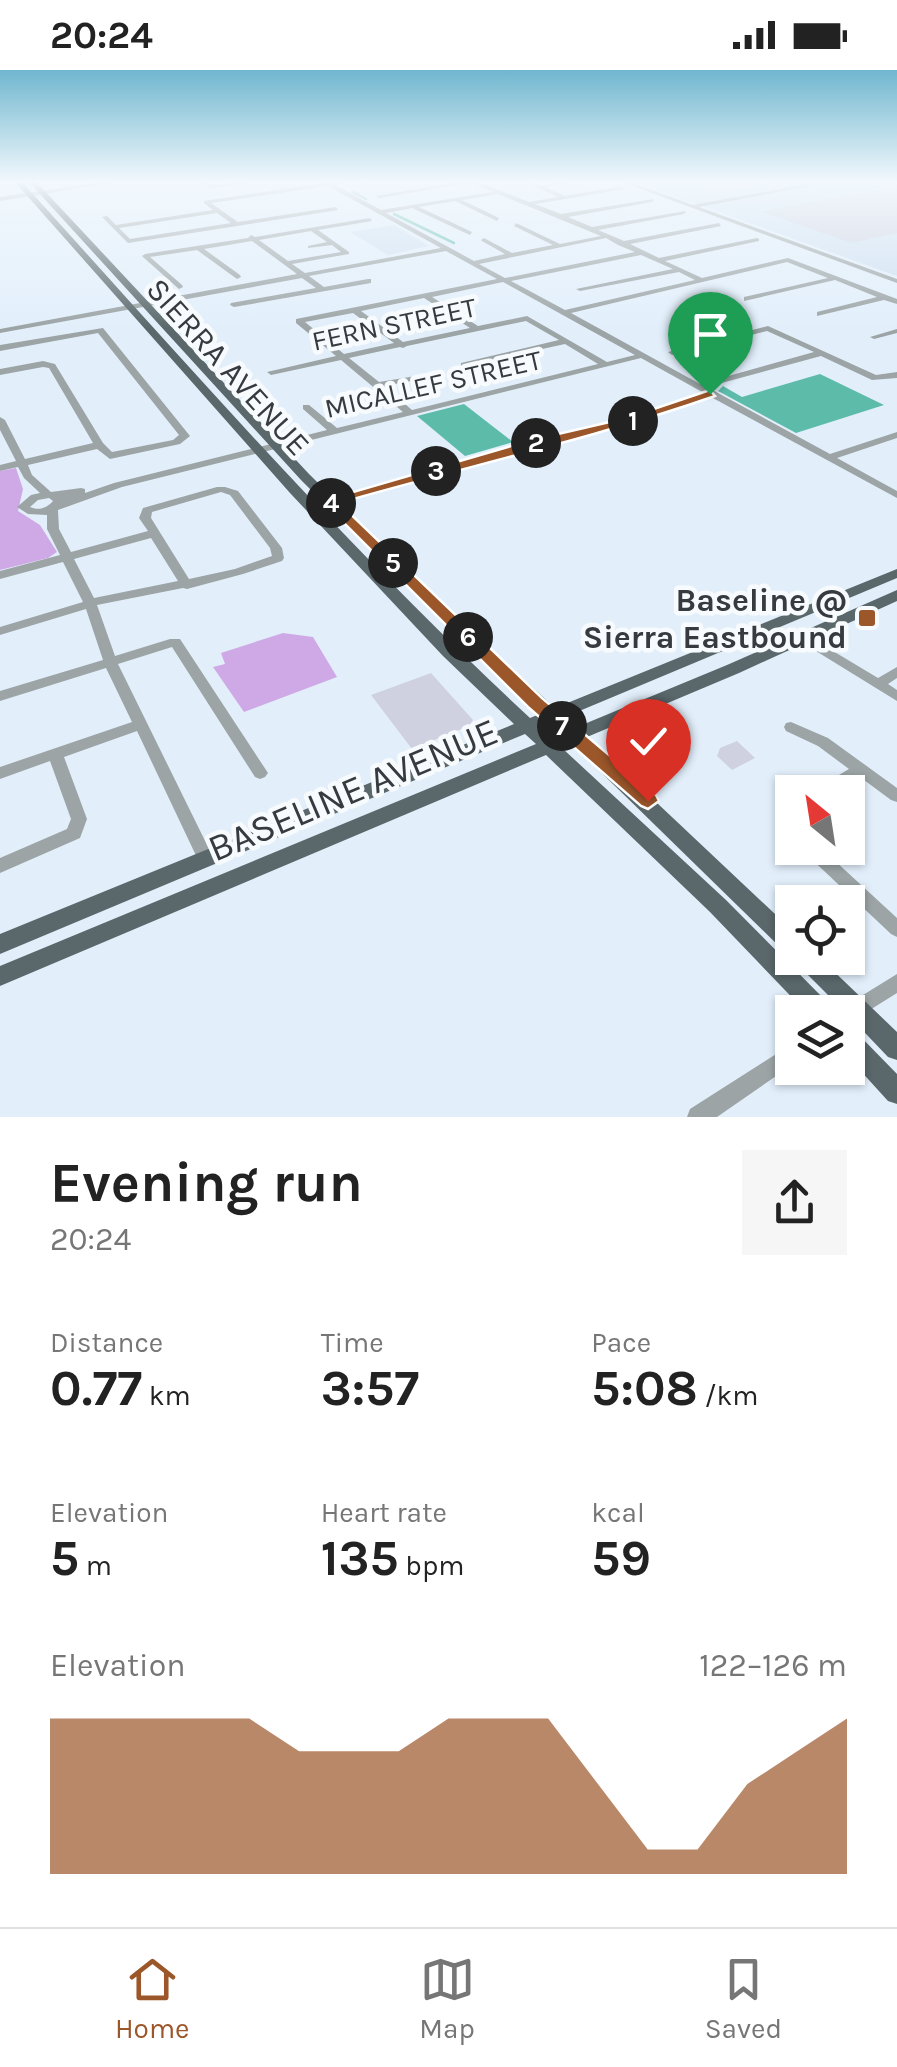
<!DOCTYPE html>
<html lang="en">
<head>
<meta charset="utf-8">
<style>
  body { margin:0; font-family:Karla,sans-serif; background:#f6f6f6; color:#222; height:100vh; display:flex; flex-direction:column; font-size:38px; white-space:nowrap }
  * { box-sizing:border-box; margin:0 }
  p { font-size:32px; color:#767676 }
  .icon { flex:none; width:55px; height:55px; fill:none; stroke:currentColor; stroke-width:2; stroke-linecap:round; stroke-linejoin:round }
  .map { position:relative; height:1047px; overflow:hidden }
  .drawer { display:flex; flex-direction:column; background:#fff; flex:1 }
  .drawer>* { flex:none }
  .needle { width:65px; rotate:330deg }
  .fabs { position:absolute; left:775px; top:705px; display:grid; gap:20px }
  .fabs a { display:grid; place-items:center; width:90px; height:90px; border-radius:0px; background:#fff; box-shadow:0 2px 8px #0004; font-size:50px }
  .pin { position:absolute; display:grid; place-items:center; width:85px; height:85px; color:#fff; margin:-102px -42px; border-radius:50% 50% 50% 0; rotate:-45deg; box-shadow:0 0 10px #0007 }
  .pin .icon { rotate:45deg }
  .km { position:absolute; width:50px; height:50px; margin:-25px; border-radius:50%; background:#222; color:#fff; font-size:28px; line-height:50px; text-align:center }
  .round { display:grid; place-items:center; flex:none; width:105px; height:105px; border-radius:0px; background:#f6f6f6 }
  .head { display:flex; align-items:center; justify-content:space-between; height:170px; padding:0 50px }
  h1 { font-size:55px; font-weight:700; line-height:75px }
  .metrics { display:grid; grid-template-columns:repeat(3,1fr); gap:15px; height:170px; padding:10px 50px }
  .metrics div { display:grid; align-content:center }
  .metrics b { font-size:50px; font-weight:700 }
  .metrics small { font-size:28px; font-weight:400 }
  .metrics p { font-size:28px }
  .chart { height:280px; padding:20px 50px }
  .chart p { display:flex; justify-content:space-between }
  .chart svg { width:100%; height:180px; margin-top:10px; fill:#9b562a; opacity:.7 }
  .status { display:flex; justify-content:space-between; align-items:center; height:70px; padding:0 50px; background:#fff; direction:ltr }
  .status svg { height:28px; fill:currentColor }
  .menu { display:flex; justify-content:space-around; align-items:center; height:140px; border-top:2px solid #e0e0e0; background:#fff; font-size:28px; color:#767676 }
  .menu a { display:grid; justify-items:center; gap:5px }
  .menu .on { color:#9b562a }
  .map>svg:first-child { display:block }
</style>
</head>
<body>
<div class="status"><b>20:24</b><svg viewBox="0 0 49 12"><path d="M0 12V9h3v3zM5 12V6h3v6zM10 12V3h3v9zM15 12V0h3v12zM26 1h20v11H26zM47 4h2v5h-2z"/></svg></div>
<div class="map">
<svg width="897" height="1047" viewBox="0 0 897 1047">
  <rect width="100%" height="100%" fill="#e2effb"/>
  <path fill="#cfe0f1" d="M635 112H897V206Z
    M394 155 429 176 388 185 350 162Z"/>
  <path fill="#cea9e6" d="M16 398 23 419 18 441 40 455 57 482 48 488 0 500V401Z
    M283 563 313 567 337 607 244 642 213 597 225 594 221 583Z"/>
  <path fill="#5dbbaa" d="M820 304 884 335 796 363 718 321 723 316 742 327Z
    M464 334 513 372 465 386 417 346Z"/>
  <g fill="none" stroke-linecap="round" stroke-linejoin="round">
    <path stroke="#5dbbaa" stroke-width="2.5" d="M353 122 366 129
      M394 144 454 173"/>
  </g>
  <path fill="#cfd1e0" d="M686 112H751L752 116 714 123Z
    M897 116V163L852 173 761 142Z
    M431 603 473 650 469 656 412 679 371 625Z
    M737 671 755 688 732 700 717 686 720 678Z"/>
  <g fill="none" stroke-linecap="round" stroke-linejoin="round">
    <path fill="#9ca4a6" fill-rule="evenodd" d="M103 112H118L0 131V127Z
      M200 112H207L212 115 251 112 211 119Z
      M322 112H347L335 115 381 140 493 122 471 113 379 128 376 126 458 112H478L529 132 558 127 525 112 539 115 569 112 545 117 565 126 622 116 624 119 535 134 561 144 654 129 652 132 568 147 592 157 686 141 684 144 598 160 624 171 719 153 721 156 630 174 659 188 757 168 759 169V171L665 191 702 208 788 188 897 229V234L884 230 817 246V242L877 227 835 210 744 231V227L828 208 787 192 571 243 700 314 814 282 767 261 672 285 668 282 768 256 876 305 897 302V308L872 310 821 286 707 317 830 384 897 362V368L837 388 897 421V428L711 327 634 353 539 375 333 433 329 434 324 431 325 429 533 371 628 349 704 323 641 288 122 417 58 440 59 459 71 482 148 461 139 448 143 438 217 417H225L238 421 282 478 284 488 282 491 243 504 187 519 183 518 97 535 115 586 170 569H180L268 703 265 707 260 709 255 707 172 577 118 594 214 789 212 794 206 796 200 794 137 661 64 687 87 749 80 768 0 803V788L67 759 71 749 50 691 0 709V697L132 652 106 598 0 631V621L103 590 86 539 0 565V557L83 532 63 492 0 509V501L60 485 47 459V445L28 444 17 437 31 425 40 423 24 408 18 397 0 401V395L16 391 0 360V347L5 350 25 389 93 373 49 298 43 297 0 305V299L43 291 55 294 103 373 112 382 173 370 179 365 98 263 0 281V275L103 258 190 366 180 374 110 389 97 379 28 395 32 405 51 422 81 418 85 419V423L114 413 327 360 303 339V335H309L337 358 403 342 341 290 271 305 267 302 336 286 296 253V249L497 209 446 181 309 206 324 217 368 209H371V213L234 237 230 235 231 233 316 218 302 208 0 263V259L297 204 252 171 204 179 240 205 241 207 237 209 197 180 150 187 182 215 183 217 179 219 143 187 142 186 145 184 248 168 251 165 255 167 370 148 372 151 318 160 349 182V184L292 194 305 203 441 178 328 116 211 133 238 152 336 137 338 140 128 173 102 147 107 146 116 155 213 140 204 133V131L323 113ZM498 124 601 166 560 174 516 153 514 156 553 175 512 183 484 168 481 170 482 171 505 184 474 191 386 143 412 138 470 165 472 162 419 137 455 131 497 151 499 148 462 130ZM217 143 231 153 130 169 119 158ZM311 161 327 172 308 176V178L332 175 341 182 288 191 259 170ZM606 168 618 175 635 182 505 208 479 194ZM641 185 673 199 576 219 580 221 679 202 695 210 565 240 511 211ZM503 212 635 285 607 292 527 246 478 256 432 227ZM424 228 470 258 403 272 361 241ZM353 243 394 273 344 284 305 252ZM526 251 559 270 461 293V297L565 274 598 294 412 340 384 316 422 309V305L379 312 349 288 400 277 403 278 407 276ZM221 422 230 425 270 478 272 486 235 499 189 509 151 448 152 442ZM49 428 53 431C47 438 39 441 30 437L38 430ZM151 468 178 511 94 528 74 489Z
      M363 112H370L371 113 368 115Z
      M622 112H630L693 135 819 112H831L699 137 897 209V213Z
      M897 259V263L874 269 870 267Z
      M803 563 878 608 897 597V608L888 614 897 620V631L798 570 796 567Z
      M791 652 828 668 897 718V732L891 730 860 707 835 722H815L817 718 849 699 818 676 786 661 784 657 786 653Z
      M792 734V765L786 764 779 748 786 736Z
      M803 778H821L897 848V867L891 864 805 783Z
      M897 904V923L857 948 850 945 847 939 850 933Z
      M792 974V995L717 1047H687L690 1039Z"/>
    <path fill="#5a686b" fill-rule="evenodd" d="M15 112H22C187 294 349 480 530 648L540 644 420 529 301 410 29 112H36L69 147 309 404 430 523 555 638 897 499V508L565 647 577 657 727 595 897 520V531L739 603 587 667 792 860V883L784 881 572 674 562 678 726 830 829 934 833 942H806L710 842 546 685 0 916V896L536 674 525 664 0 884V864L514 654 443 586 290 423ZM550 653 561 664 551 668 540 658Z
      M795 888H820L897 962V990L888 987 848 945V942H845L798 895Z
      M848 959 856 962 897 1004V1034L888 1031 848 987Z"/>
    <path fill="#435356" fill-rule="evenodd" d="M30 112H38L33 115Z"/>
  </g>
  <linearGradient id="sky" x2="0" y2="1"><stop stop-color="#70b7cf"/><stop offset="0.43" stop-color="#f2f8fd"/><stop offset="1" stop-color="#f2f8fd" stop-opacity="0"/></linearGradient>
  <rect width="897" height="259" fill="url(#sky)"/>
  <path fill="#9b562a" stroke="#fff" stroke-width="2.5" d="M710 320 715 326C592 369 464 397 339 433L542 628 656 725 659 731 648 739 641 736 528 637 322 431 532 370 627 348Z"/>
  <rect fill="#9b562a" stroke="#f8fbfd" stroke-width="4" x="857" y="538" width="20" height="20" rx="5"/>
  <g text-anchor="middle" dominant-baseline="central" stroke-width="9" stroke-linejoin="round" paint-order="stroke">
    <g font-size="28" fill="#363b40" stroke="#f8fbfd">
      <text transform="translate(394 254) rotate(-12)">FERN STREET</text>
      <text transform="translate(433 314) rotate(-13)">MICALLEF STREET</text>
    </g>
    <g font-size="32" fill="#363b40" stroke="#f8fbfd">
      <text transform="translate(228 297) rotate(48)">SIERRA AVENUE</text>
    </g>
    <g font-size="32" font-weight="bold" fill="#363b40" stroke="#f8fbfd" text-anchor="end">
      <text x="847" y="530">Baseline @<tspan x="847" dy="37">Sierra Eastbound</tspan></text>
    </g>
    <g font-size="38" fill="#363b40" stroke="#f8fbfd">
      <text transform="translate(353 720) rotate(-23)">BASELINE AVENUE</text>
    </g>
  </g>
</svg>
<div class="fabs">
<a><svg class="needle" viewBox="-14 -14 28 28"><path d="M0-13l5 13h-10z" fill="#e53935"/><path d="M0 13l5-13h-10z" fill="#767676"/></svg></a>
<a><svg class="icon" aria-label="locate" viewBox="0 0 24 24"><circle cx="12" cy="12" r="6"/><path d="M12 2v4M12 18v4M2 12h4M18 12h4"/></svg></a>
<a><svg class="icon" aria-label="layers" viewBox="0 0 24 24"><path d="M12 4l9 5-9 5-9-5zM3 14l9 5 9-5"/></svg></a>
</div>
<div class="pin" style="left:710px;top:324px;background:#1e9e55"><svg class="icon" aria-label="arrive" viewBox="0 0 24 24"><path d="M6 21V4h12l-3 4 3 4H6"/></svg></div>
<div class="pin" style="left:648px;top:731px;background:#d93025"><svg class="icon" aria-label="check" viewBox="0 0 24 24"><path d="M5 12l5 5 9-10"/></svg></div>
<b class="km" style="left:633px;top:351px">1</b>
<b class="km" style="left:536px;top:373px">2</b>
<b class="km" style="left:436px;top:401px">3</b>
<b class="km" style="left:331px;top:433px">4</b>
<b class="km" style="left:393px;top:493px">5</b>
<b class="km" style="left:468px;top:567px">6</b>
<b class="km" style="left:562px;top:656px">7</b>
</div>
<section class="drawer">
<div class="head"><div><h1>Evening run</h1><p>20:24</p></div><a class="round"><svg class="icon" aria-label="share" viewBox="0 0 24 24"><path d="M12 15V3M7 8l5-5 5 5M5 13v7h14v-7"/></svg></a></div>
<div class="metrics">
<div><p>Distance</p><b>0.77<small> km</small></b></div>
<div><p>Time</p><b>3:57</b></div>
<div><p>Pace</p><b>5:08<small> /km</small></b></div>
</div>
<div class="metrics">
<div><p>Elevation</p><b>5<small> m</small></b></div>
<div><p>Heart rate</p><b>135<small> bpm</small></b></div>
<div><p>kcal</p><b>59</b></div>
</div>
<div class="chart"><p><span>Elevation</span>122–126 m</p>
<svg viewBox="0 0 160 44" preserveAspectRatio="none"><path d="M0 44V6L10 6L20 6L30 6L40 6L50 14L60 14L70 14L80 6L90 6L100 6L110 22L120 38L130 38L140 22L150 14L160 6V44z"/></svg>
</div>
</section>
<nav class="menu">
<a class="on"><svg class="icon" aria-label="home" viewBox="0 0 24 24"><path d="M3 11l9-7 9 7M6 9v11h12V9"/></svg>Home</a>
<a><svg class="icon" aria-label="map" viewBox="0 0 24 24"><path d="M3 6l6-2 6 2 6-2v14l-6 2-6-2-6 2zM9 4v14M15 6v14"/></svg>Map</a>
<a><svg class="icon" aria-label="saved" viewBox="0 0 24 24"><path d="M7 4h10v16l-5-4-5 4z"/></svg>Saved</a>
</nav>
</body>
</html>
